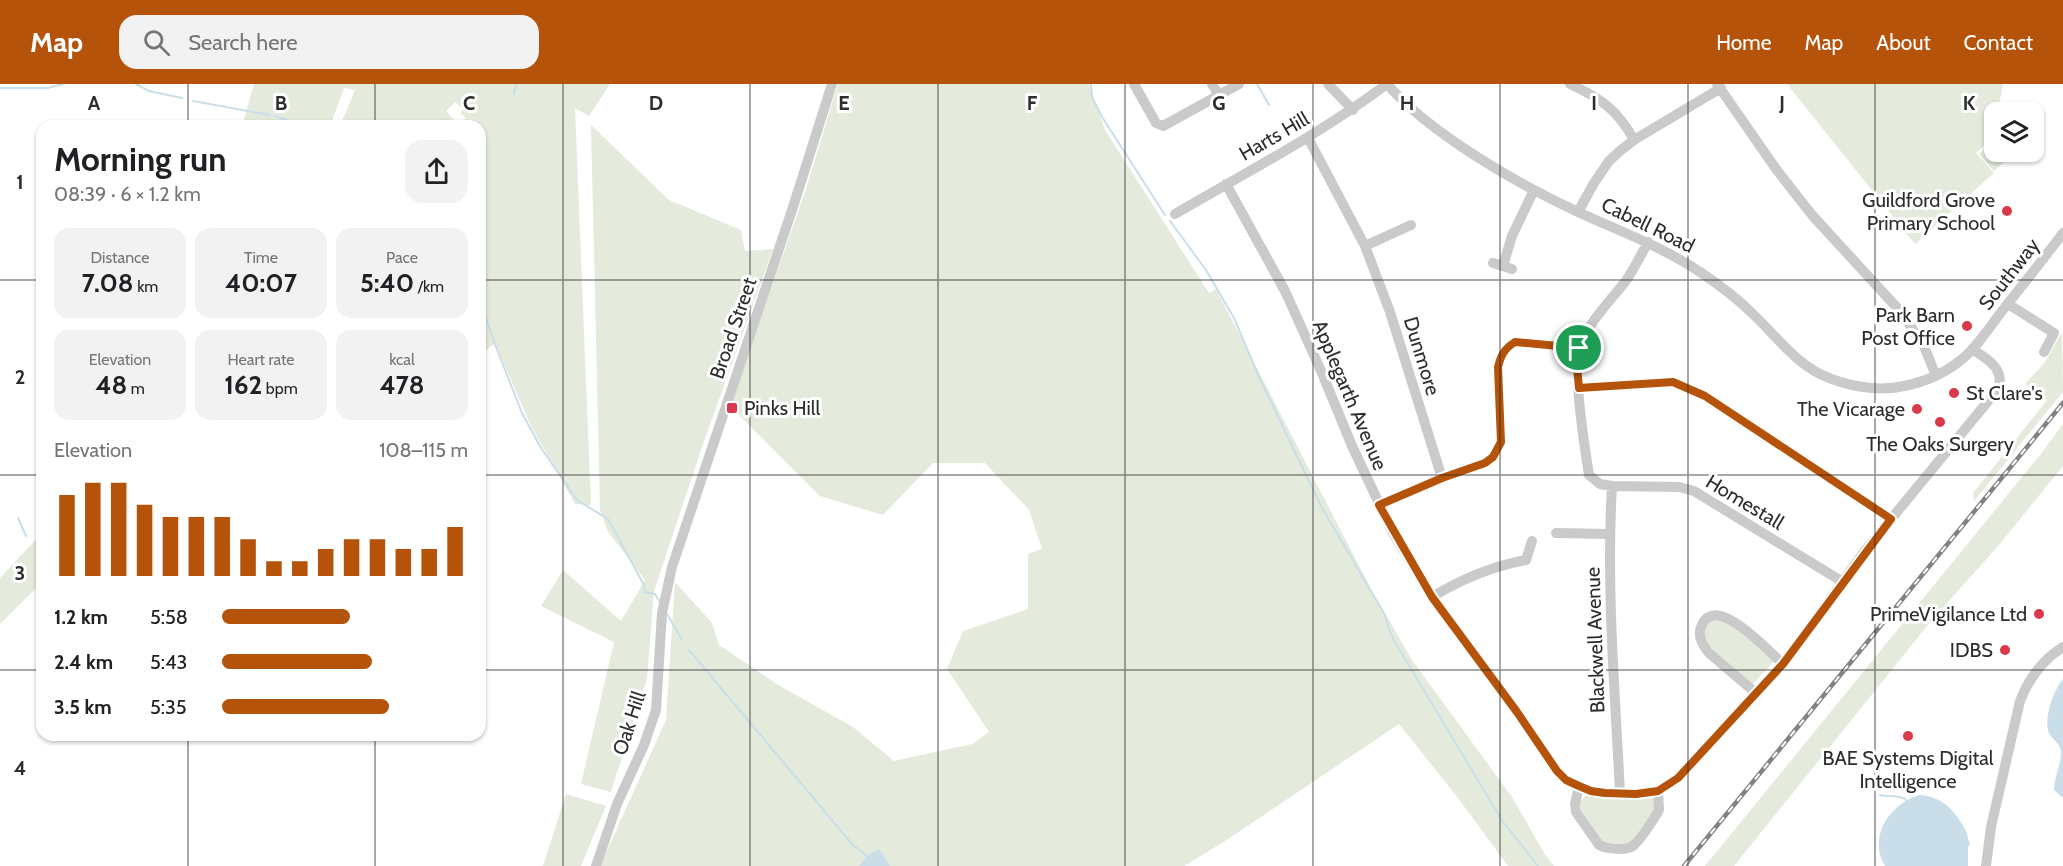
<!DOCTYPE html>
<html lang="en">
<head>
<meta charset="utf-8">
<style>
  body { margin:0; font-family:Cabin,sans-serif; background:#f2f2f2; color:#202124; height:100vh; display:flex; flex-direction:column; font-size:22px; white-space:nowrap }
  * { box-sizing:border-box; margin:0 }
  p { font-size:20px; color:#757577 }
  .icon { flex:none; width:33px; height:33px; fill:none; stroke:currentColor; stroke-width:2; stroke-linecap:round; stroke-linejoin:round }
  .map { position:relative; flex:1; overflow:hidden }
  .sheet { position:absolute; left:36px; top:36px; width:450px; height:621px; display:flex; flex-direction:column; background:#fff; border-radius:18px; box-shadow:0 2px 4px #0004 }
  .sheet>* { flex:none }
  .tools { position:absolute; left:1984px; top:18px; display:grid; gap:12px }
  .tools a { display:grid; place-items:center; width:60px; height:60px; border-radius:12px; background:#fff; box-shadow:0 2px 4px #0004; font-size:30px }
  .pin { position:absolute; display:grid; place-items:center; width:51px; height:51px; color:#fff; margin:-26px; border:3px solid #fff; border-radius:50%; box-shadow:0 2px 6px #0007 }
  .round { display:grid; place-items:center; flex:none; width:63px; height:63px; border-radius:18px; background:#f2f2f2 }
  .head { display:flex; align-items:center; justify-content:space-between; height:102px; padding:0 18px }
  h1 { font-size:33px; font-weight:700; line-height:45px }
  .metrics { display:grid; grid-template-columns:repeat(3,1fr); gap:9px; height:102px; padding:6px 18px }
  .metrics div { display:grid; align-content:center; border-radius:15px; background:#f2f2f2; text-align:center }
  .metrics b { font-size:26px; font-weight:700 }
  .metrics small { font-size:16px; font-weight:400 }
  .metrics p { font-size:16px }
  .chart { height:168px; padding:12px 18px }
  .chart p { display:flex; justify-content:space-between }
  .chart svg { width:100%; height:108px; margin-top:6px; stroke:#b45309; stroke-width:6 }
  ul { padding:0 18px; list-style:none; font-size:20px }
  li { display:grid; grid-template-columns:96px 72px 1fr; align-items:center; height:45px }
  li i { height:15px; border-radius:8px; background:#b45309 }
  header { display:flex; align-items:center; gap:36px; box-sizing:border-box; height:84px; padding:0 30px; background:#b45309; color:#fff }
  header strong { font-size:28px }
  nav { display:flex; gap:33px; margin-inline-start:auto; font-size:21px }
  .search { width:420px; height:54px; background:#f2f2f2; display:flex; align-items:center; gap:15px; box-sizing:border-box; padding:0 21px; border-radius:18px; color:#757577; font-size:22px }
  .map>svg:first-child { display:block }
</style>
</head>
<body>
<header>
<strong>Map</strong>
<div class="search"><svg class="icon" aria-label="search" viewBox="0 0 24 24"><circle cx="10" cy="10" r="6"/><path d="M15 15l6 6"/></svg>Search here</div>
<nav><a>Home</a><a>Map</a><a>About</a><a>Contact</a></nav>
</header>
<div class="map">
<svg width="2063" height="782" viewBox="0 0 2063 782">
  <rect width="100%" height="100%" fill="#fff"/>
  <path fill="#e4eadc" fill-rule="evenodd" d="M254 0H610L589 32 575 24 591 421 575 420 531 342 495 259 480 271V42H340L355 6 344 4 330 42H242ZM455 18 463 25 461 29 466 34 459 41 446 27Z
    M838 0H1089L1105 46 1209 209 1216 205 1370 503 1412 576 1512 713 1544 769 1554 782H1508L1458 714 1399 640 1222 759 1184 782H600L666 636 675 498 712 539 719 561 780 602 853 643 894 677 972 660 989 648 947 585 963 547 1028 525V470L1042 465 1029 426 985 379H933L883 431 820 412 730 322 806 105Z
    M1787 0H2003L1998 26 2009 28H1995V51L1976 69 1994 89 1915 160Z
    M591 41 669 116 741 146 745 167 773 165 702 363 654 507 647 595 611 708 581 700 614 558 541 522 563 486 621 537 645 496 608 448 600 426Z
    M1995 55V68H2015L1994 87 1979 70Z
    M2062 248 2063 308 1974 417 1973 409 2047 316 2025 300 2045 278Z
    M2063 340V382L1999 461 1931 537 1734 782H1705L2040 371Z
    M42 449V498L0 540V494Z
    M1718 533 1730 538 1774 577 1752 601 1709 562 1704 550 1708 539Z
    M566 710 606 722 581 782H543Z
    M1585 712 1651 713 1654 715V728L1631 758 1626 761 1602 758 1581 726 1580 718Z"/>
  <path fill="#c9dee9" d="M2063 595V714L2054 706C2054 693 2061 681 2061 669 2061 659 2053 657 2049 649 2043 635 2054 605 2063 595Z
    M1919 711C1943 712 1956 728 1966 747 1968 752 1968 756 1970 760L1968 763V782H1885C1882 776 1879 771 1879 764 1877 739 1897 718 1919 711Z
    M877 766H880L890 782H859L867 772Z"/>
  <g fill="none" stroke-linecap="round" stroke-linejoin="round">
    <path stroke="#c9dee9" stroke-width="2" d="M136 0 149 7 182 14
      M1091 0 1092 13 1102 33 1165 131
      M1257 0 1269 21
      M0 4H48L63 0
      M514 10 516 0
      M193 17 270 31
      M275 32 303 42
      M1170 137 1206 186 1234 234 1259 293 1321 422 1385 531 1390 548 1395 558 1503 738 1538 782
      M480 217 496 263 522 329 541 364 577 416 608 435 644 501 645 508 655 510 661 520
      M18 434 26 452
      M667 530 682 556
      M689 566 852 760 867 772
      M1880 711C1888 713 1897 711 1905 715L1907 718"/>
    <path stroke="#cacaca" stroke-width="10" d="M1134 0 1156 39 1163 42 1239 0
      M1212 0 1219 11
      M1328 0 1353 26
      M1387 0C1430 50 1518 100 1578 128 1619 147 1661 162 1700 188 1718 200 1737 214 1753 230 1774 250 1793 276 1820 290 1845 302 1877 308 1904 302 1924 298 1945 289 1961 276 1976 264 1987 247 1999 231 2020 204 2042 177 2063 149
      M1570 0C1600 14 1618 26 1634 56
      M1717 0 1776 85 1812 131 1900 227 1924 262 1936 292
      M1308 54 1365 162 1390 228 1442 394
      M1226 100 1285 207 1322 289 1352 362 1393 449 1432 513 1517 629 1557 687 1566 696 1579 702 1591 707 1605 709 1636 710 1658 707 1678 694 1783 580 1864 468 1998 305C2006 285 1986 274 1972 265
      M1578 128 1594 99 1609 77 1621 66 1634 56 1721 4
      M1175 130C1247 88 1320 50 1387 0
      M1648 158C1641 171 1634 185 1625 198 1609 218 1589 238 1580 262 1572 284 1585 366 1589 391L1600 400 1612 402 1679 403 1694 407 1843 498
      M1365 162 1411 141
      M1493 179 1512 185
      M1503 182 1512 152 1534 106
      M2008 220 2054 249 2044 268
      M1579 304 1673 299 1705 312 1891 435
      M1612 402C1606 504 1615 607 1620 709
      M1379 421 1442 394 1485 379 1493 373 1501 358 1498 283C1501 269 1506 259 1522 258L1579 264
      M1556 449 1609 450
      M1432 513C1462 495 1493 482 1526 476L1532 457
      M1757 610 1709 569C1703 562 1697 553 1701 543 1714 506 1769 568 1783 580
      M1579 702 1575 720 1576 728 1599 761C1607 765 1625 767 1633 762 1641 755 1654 735 1659 726L1658 707
      M596 782 617 720 644 661 656 626 662 529 672 483 793 123 832 0
      M1986 782 1991 743 2020 617C2029 594 2042 576 2063 563"/>
    <defs>
      <path id="rail" d="M1684 782 2063 319"/>
    </defs>
    <use href="#rail" stroke="#828282" stroke-width="4.5"/>
    <use href="#rail" stroke="#fff" stroke-width="2" stroke-dasharray="7" stroke-linecap="butt"/>
  </g>
  <g fill="none" stroke-linecap="round" stroke-linejoin="round">
    <defs>
      <path id="route" d="M1515 258 1579 264 1577 283 1579 304 1673 298 1705 312 1891 435 1783 580 1678 694 1658 707 1636 710 1605 709 1591 707 1579 702 1566 696 1557 687 1517 628 1432 513 1379 421 1442 394 1485 379 1493 373 1501 358 1498 283C1501 271 1504 265 1515 258Z"/>
    </defs>
    <use href="#route" stroke="#fff" stroke-width="12"/>
    <use href="#route" stroke="#b45309" stroke-width="8"/>
  </g>
  <path fill="none" stroke="#2d2d2d" stroke-width="1.5" stroke-opacity="0.55" d="M188 0V42M375 0V42M563 0V782M750 0V782M938 0V782M1125 0V782M1313 0V782M1500 0V782M1688 0V782M1875 0V782M0 196H42M480 196H2063M0 391H42M480 391H2063M0 586H42M480 586H2063M188 651V782M375 651V782"/>
  <g fill="#da394b" stroke="#fff" stroke-width="2">
    <circle cx="2007" cy="127" r="6"/>
    <circle cx="1967" cy="242" r="6"/>
    <circle cx="1954" cy="309" r="6"/>
    <rect x="726" y="318" width="12" height="12" rx="3"/>
    <circle cx="1917" cy="325" r="6"/>
    <circle cx="1940" cy="338" r="6"/>
    <circle cx="2039" cy="530" r="6"/>
    <circle cx="2005" cy="566" r="6"/>
    <circle cx="1908" cy="652" r="6"/>
  </g>
  <g text-anchor="middle" dominant-baseline="central" stroke-width="6" stroke-linejoin="round" paint-order="stroke">
    <g font-size="20" fill="#2d2d2d" stroke="#fff">
      <text transform="translate(1274 52) rotate(-30)">Harts Hill</text>
      <text transform="translate(1648 141) rotate(26)">Cabell Road</text>
      <text transform="translate(2009 190) rotate(-52)">Southway</text>
      <text transform="translate(733 244) rotate(-71)">Broad Street</text>
      <text transform="translate(1422 272) rotate(73)">Dunmore</text>
      <text transform="translate(1350 311) rotate(67)">Applegarth Avenue</text>
      <text transform="translate(1745 418) rotate(31)">Homestall</text>
      <text transform="translate(1595 556) rotate(-92)">Blackwell Avenue</text>
      <text transform="translate(629 639) rotate(-72)">Oak Hill</text>
    </g>
    <g font-size="20" fill="#2d2d2d" stroke="#fff" text-anchor="end">
      <text x="1995" y="116">Guildford Grove<tspan x="1995" dy="23">Primary School</tspan></text>
      <text x="1955" y="231">Park Barn<tspan x="1955" dy="23">Post Office</tspan></text>
      <text x="1966" y="309" text-anchor="start">St Clare's</text>
      <text x="744" y="324" text-anchor="start">Pinks Hill</text>
      <text x="1905" y="325">The Vicarage</text>
      <text x="1940" y="360" text-anchor="middle">The Oaks Surgery</text>
      <text x="2027" y="530">PrimeVigilance Ltd</text>
      <text x="1993" y="566">IDBS</text>
      <text x="1908" y="674" text-anchor="middle">BAE Systems Digital<tspan x="1908" dy="23">Intelligence</tspan></text>
    </g>
  </g>
  <g font-size="20" text-anchor="middle" font-weight="bold" fill="#2d2d2d" stroke="#fff" stroke-width="6" stroke-linejoin="round" paint-order="stroke">
    <text x="94" y="26">A</text>
    <text x="281" y="26">B</text>
    <text x="469" y="26">C</text>
    <text x="656" y="26">D</text>
    <text x="844" y="26">E</text>
    <text x="1032" y="26">F</text>
    <text x="1219" y="26">G</text>
    <text x="1407" y="26">H</text>
    <text x="1594" y="26">I</text>
    <text x="1782" y="26">J</text>
    <text x="1969" y="26">K</text>
    <text x="20" y="105">1</text>
    <text x="20" y="300">2</text>
    <text x="20" y="496">3</text>
    <text x="20" y="691">4</text>
  </g>
</svg>
<div class="tools">
<a><svg class="icon" aria-label="layers" viewBox="0 0 24 24"><path d="M12 4l9 5-9 5-9-5zM3 14l9 5 9-5"/></svg></a>
</div>
<div class="pin" style="left:1579px;top:264px;background:#1e9e55"><svg class="icon" aria-label="arrive" viewBox="0 0 24 24"><path d="M6 21V4h12l-3 4 3 4H6"/></svg></div>
<section class="sheet">
<div class="head"><div><h1>Morning run</h1><p>08:39 · 6 × 1.2 km</p></div><a class="round"><svg class="icon" aria-label="share" viewBox="0 0 24 24"><path d="M12 15V3M7 8l5-5 5 5M5 13v7h14v-7"/></svg></a></div>
<div class="metrics">
<div><p>Distance</p><b>7.08<small> km</small></b></div>
<div><p>Time</p><b>40:07</b></div>
<div><p>Pace</p><b>5:40<small> /km</small></b></div>
</div>
<div class="metrics">
<div><p>Elevation</p><b>48<small> m</small></b></div>
<div><p>Heart rate</p><b>162<small> bpm</small></b></div>
<div><p>kcal</p><b>478</b></div>
</div>
<div class="chart"><p><span>Elevation</span>108–115 m</p>
<svg viewBox="0 0 160 44" preserveAspectRatio="none"><path d="M5 44V11M15 44V6M25 44V6M35 44V15M45 44V20M55 44V20M65 44V20M75 44V29M85 44V38M95 44V38M105 44V33M115 44V29M125 44V29M135 44V33M145 44V33M155 44V24"/></svg>
</div>
<ul>
<li><b>1.2 km</b>5:58<i style="width:52%"></i></li>
<li><b>2.4 km</b>5:43<i style="width:61%"></i></li>
<li><b>3.5 km</b>5:35<i style="width:68%"></i></li>
</ul>
</section>
</div>
</body>
</html>
